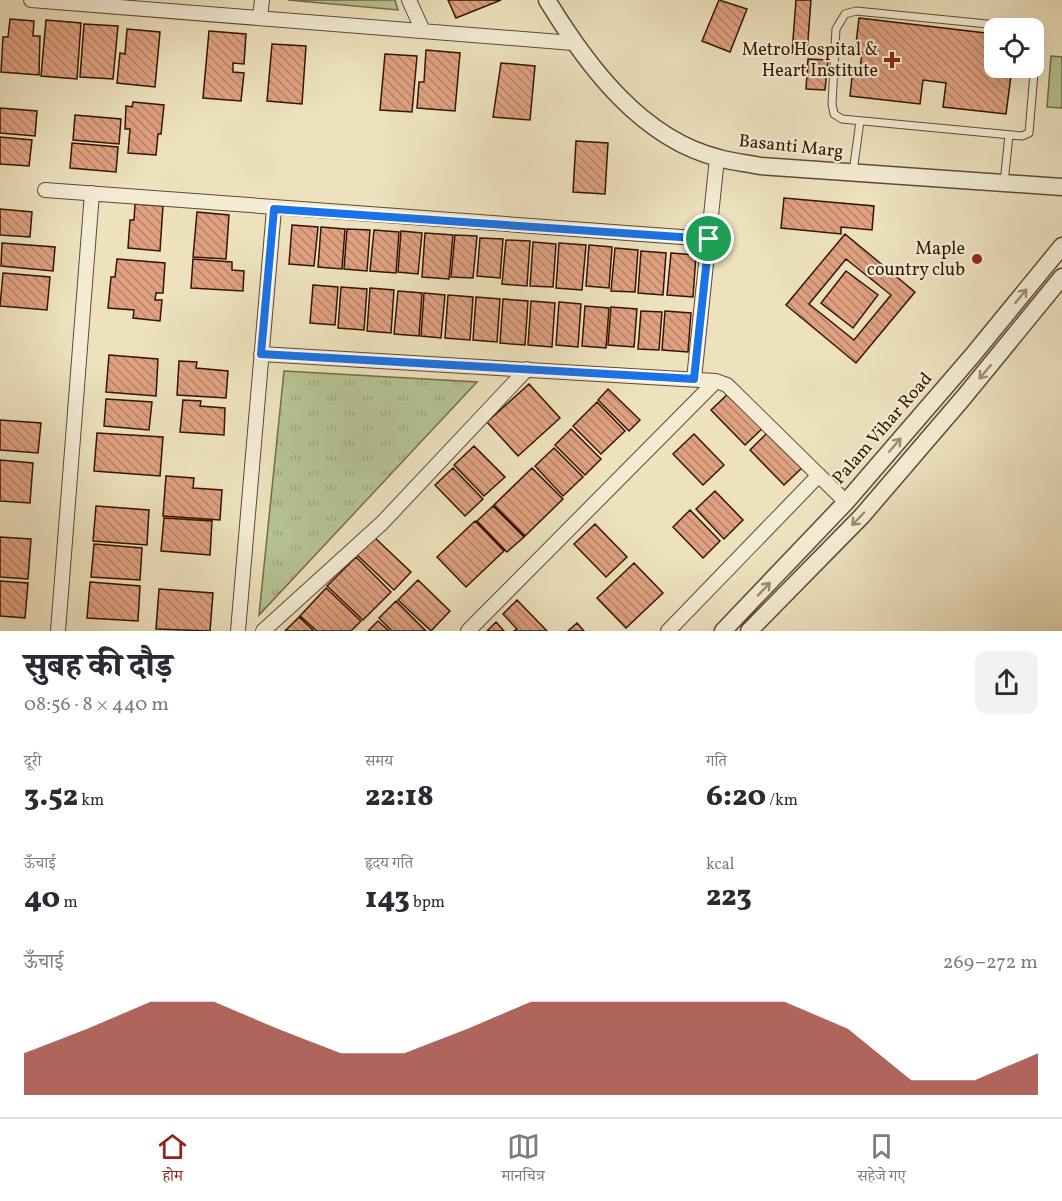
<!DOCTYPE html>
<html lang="hi">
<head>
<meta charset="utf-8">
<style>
  body { margin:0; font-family:Vollkorn,"Noto Serif Devanagari",serif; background:#f2f2f3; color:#2b2b33; height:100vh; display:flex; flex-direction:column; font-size:22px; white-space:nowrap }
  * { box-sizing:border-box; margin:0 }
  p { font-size:20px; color:#7c7c81 }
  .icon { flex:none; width:33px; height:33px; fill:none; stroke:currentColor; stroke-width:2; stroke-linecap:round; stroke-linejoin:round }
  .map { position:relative; height:631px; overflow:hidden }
  .side { display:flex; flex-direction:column; background:#fff; flex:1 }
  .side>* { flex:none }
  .buttons { position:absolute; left:984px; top:18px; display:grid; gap:12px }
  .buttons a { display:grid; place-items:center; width:60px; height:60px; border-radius:12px; background:#fff; box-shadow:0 6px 24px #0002; font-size:30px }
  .pin { position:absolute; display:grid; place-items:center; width:51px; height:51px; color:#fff; margin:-26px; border:3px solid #fff; border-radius:50%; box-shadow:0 2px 6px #0007 }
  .round { display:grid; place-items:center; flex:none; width:63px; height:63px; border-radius:12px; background:#f2f2f3 }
  .headline { display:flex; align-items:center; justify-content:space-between; height:102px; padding:0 24px }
  h1 { font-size:33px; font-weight:800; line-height:45px }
  .figures { display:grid; grid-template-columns:repeat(3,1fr); gap:9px; height:102px; padding:6px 24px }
  .figures div { display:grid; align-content:center }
  .figures b { font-size:30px; font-weight:800 }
  .figures small { font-size:16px; font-weight:400 }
  .figures p { font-size:16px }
  .chart { height:168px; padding:12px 24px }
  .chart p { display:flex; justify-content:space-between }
  .chart svg { width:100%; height:108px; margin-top:6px; fill:#8f2418; opacity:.7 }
  .tab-bar { display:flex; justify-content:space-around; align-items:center; height:84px; border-top:2px solid #e1e1e2; background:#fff; font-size:16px; color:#7c7c81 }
  .tab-bar a { display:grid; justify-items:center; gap:3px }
  .tab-bar .on { color:#8f2418 }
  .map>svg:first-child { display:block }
</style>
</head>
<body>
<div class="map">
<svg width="1062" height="631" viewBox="0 0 1062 631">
  <defs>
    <pattern id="grass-tufts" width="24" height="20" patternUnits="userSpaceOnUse" patternTransform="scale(1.5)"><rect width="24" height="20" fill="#b6c393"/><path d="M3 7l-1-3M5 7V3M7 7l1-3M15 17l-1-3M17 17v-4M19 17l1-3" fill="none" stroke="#9da77d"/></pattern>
    <pattern id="building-back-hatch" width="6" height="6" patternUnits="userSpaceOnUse" patternTransform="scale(1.5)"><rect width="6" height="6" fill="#dfa180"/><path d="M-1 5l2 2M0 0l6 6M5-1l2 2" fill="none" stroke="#b68267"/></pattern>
  </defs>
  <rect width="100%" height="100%" fill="#ede1be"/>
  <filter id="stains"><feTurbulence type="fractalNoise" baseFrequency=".00333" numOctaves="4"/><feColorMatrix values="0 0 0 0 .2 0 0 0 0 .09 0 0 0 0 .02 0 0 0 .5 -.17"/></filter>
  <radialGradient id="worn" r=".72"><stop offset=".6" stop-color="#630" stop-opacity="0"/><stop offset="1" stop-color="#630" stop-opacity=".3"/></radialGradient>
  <path fill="url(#grass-tufts)" stroke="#756c4a" stroke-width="1.5" d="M288 0H395L398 10Z
    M284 371 477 382 259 615Z"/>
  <path fill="#b6c393" stroke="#756c4a" stroke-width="1.5" d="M1051 56 1062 57V108L1047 107Z"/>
  <path fill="url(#building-back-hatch)" stroke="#341502" stroke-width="1.5" fill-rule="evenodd" d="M448 0H501L456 18Z
    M719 0 747 9 730 52 702 41Z
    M796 0H811L807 54 792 53Z
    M859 18 994 34V68H1012L1006 114 943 107 946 83 923 80 920 104 850 96 853 68 860 69 862 53 855 52Z
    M10 19 34 21 33 36H40L39 75 1 72 3 37H8Z
    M46 20 81 23 77 79 41 76Z
    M84 24 118 26 113 79 80 77Z
    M127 29 160 32 155 87 117 83 120 53 125 54Z
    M209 31 246 34 244 64 233 63V72L244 73 241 101 203 98Z
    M272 44 306 46 302 104 267 101Z
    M426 50 460 53 455 111 417 108 419 82H424Z
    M385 54 417 56 412 112 380 110Z
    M808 59 828 60 825 90 806 89Z
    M501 63 535 66 530 120 493 117Z
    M133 102 164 105 161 134H158L156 155 128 153 130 129H125L126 106 132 107Z
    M0 108 37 111 35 136 0 133Z
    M75 115 121 119 119 144 73 140Z
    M0 137 32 140 29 166 0 164Z
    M576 141 608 143 605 194 573 192Z
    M72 143 118 147 116 172 70 168Z
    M784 198 874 206 872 230 841 227V234L781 228Z
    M135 204 163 206 160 251 128 248 130 220H134Z
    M0 209 32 212 30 237 0 235Z
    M197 212 229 215 226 259 193 257Z
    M292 225 318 227 314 266 289 264Z
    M321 227 345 229 342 269 318 267Z
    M347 229 370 230 367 271 344 269Z
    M374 230 399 232 396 273 370 271Z
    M401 231 422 233 418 274 398 272Z
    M425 233 453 235 449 279 422 277Z
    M845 234 915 292 856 363 786 305ZM846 259 891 295 854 340 809 304Z
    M455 235 477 236 473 278 451 277Z
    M480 238 503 239 500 278 477 276Z
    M506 240 530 241 527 286 502 284Z
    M533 242 556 244 553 287 530 286Z
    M2 243 55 247 53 271 1 266Z
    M559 243 586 245 582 290 556 288Z
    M589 245 612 247 609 288 586 286Z
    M615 248 638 250 635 292 611 291Z
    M641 251 666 253 663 295 638 293Z
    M671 253 696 255 693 297 667 295Z
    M117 259 165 263 163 293H156L155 300H162L160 321 133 318 134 310 108 308 111 277H115Z
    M193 259 232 262V270L244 271 243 291 191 288Z
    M846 271 878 295 853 328 821 303Z
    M3 273 50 277 47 310 0 306Z
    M313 285 338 287 335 325 310 323Z
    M341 287 367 289 364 330 338 328Z
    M370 288 394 290 391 333 367 331Z
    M398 291 422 293 419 336 394 334Z
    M424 293 445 295 441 338 421 336Z
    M448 295 473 297 470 340 445 338Z
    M476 297 500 299 497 342 473 340Z
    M503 299 528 301 525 345 500 343Z
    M531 301 555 303 552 347 528 345Z
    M559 302 581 304 578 347 556 345Z
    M585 306 609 308 606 348 582 346Z
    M611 307 637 309 634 347 608 345Z
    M641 311 662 312 659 350 638 349Z
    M665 311 691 313 688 352 662 350Z
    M109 355 158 359 156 396 106 392Z
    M179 361 197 362 196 368 228 371 226 398 177 395Z
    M529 384 560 418 518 456 487 422Z
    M608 389 640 420 629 431 598 400Z
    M731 391 765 426 745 445 711 410Z
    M106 399 152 402 149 430 104 426Z
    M183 400 201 401 200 406 225 408 224 435 180 432Z
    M597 402 625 431 601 454 573 426Z
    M0 420 41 423 38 453 0 450Z
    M571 429 601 459 585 475 555 445Z
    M770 430 804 466 784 485 750 450Z
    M97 433 163 437 160 476 94 471Z
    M694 434 724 465 703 485 673 454Z
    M474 446 505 477 484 496 454 465Z
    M554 448 583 477 563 496 535 466Z
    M0 460 33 463 30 503 0 501Z
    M453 468 483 499 465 516 435 485Z
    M532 468 563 499 525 536 494 505Z
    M166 476 194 478 193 488 222 490 220 520 163 516Z
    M715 491 743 520 724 539 696 509Z
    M96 506 149 510 147 545 93 541Z
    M493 506 524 537 507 552 477 521Z
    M690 510 720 541 703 558 673 527Z
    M164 518 212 521 210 555 161 551Z
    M475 521 504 551 466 587 437 557Z
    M595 524 627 557 606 577 574 544Z
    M0 537 31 539 28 579 0 577Z
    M374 537 411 572 394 590 357 555Z
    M94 544 142 548 140 580 91 577Z
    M356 557 391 592 363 620 327 586Z
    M634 563 663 593 626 628 597 598Z
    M418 580 450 611 431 631 398 600Z
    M0 581 28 583 25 618 0 616Z
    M90 582 140 586 138 621 87 618Z
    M326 588 361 621 351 631H317L300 616Z
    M159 589 213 593 210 631 156 629Z
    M517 600 547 631H514L517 629 503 614Z
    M396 601 426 631H392L379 618Z
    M299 617 314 631H285Z
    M378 621 389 631H368Z
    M496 622 504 631H487Z
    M577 623 584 631H568Z"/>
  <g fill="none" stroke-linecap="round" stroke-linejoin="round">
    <defs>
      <path id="service" d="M1028 28 856 11 845 14 836 29 832 104 834 114 842 119 1022 136 1029 133 1037 37 1034 31
        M853 172 860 121
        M1004 183 1009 135"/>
      <path id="minor" d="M31 0 573 43
        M409 0 423 31
        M260 18 262 0
        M45 190 709 239
        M261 354 716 381 727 385 846 502
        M694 379 717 158
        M58 631 92 193
        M238 631 274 209
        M263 631 382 523 527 369
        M468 631 716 381
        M668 631 819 475"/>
      <path id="tertiary" d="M547 0C586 64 641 139 719 158 732 162 746 163 760 166L1062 187
        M723 631 846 502 972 356 1062 246
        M749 631 862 516 964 397 1062 277"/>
    </defs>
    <use href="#service" stroke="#624831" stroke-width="9"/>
    <use href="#minor" stroke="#624831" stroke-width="16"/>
    <use href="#tertiary" stroke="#624831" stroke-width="19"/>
    <use href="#service" stroke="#f3ecd5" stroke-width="7"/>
    <use href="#minor" stroke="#f3ecd5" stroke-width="14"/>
    <use href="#tertiary" stroke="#f3ecd5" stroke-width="16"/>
  </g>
  <defs><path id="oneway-shaft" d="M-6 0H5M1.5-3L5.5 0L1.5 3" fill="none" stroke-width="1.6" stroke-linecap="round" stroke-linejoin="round" transform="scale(1.5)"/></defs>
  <g stroke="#9d8b76">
    <use href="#oneway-shaft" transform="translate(1021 296) rotate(-51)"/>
    <use href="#oneway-shaft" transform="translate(985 372) rotate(130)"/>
    <use href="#oneway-shaft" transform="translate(895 445) rotate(-49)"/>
    <use href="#oneway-shaft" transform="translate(858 519) rotate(134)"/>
    <use href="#oneway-shaft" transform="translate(764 589) rotate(-47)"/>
  </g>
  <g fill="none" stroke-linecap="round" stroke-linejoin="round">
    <defs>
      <path id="route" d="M274 209 709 239 694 379 261 354Z"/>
    </defs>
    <use href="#route" stroke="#fff" stroke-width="12"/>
    <use href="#route" stroke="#1a73e8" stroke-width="8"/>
  </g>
  <g fill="#8f2418" stroke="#f3ecd5" stroke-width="2">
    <path d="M889 51h6v6h6v6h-6v6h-6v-6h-6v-6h6z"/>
    <circle cx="977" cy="259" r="6"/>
  </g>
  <g text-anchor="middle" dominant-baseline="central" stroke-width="4.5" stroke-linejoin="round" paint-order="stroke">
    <g font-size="18" fill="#341502" stroke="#f3ecd5" text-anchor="end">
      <text x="878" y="50">Metro Hospital &amp;<tspan x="878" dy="21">Heart Institute</tspan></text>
      <text x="965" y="249">Maple<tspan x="965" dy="21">country club</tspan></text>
    </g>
    <g font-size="18" fill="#341502" stroke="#f3ecd5">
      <text transform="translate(791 147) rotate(6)">Basanti Marg</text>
      <text transform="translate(883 429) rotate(-49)">Palam Vihar Road</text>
    </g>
  </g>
  <rect width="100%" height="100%" filter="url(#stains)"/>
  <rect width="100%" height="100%" fill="url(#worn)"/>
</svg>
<div class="buttons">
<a><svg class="icon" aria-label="locate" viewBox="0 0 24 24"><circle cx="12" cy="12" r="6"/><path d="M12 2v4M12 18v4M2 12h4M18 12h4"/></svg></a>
</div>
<div class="pin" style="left:709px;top:239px;background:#1e9e55"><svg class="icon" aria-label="arrive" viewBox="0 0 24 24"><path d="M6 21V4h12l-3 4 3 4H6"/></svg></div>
</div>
<section class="side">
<div class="headline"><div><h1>सुबह की दौड़</h1><p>08:56 · 8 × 440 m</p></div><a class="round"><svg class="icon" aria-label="share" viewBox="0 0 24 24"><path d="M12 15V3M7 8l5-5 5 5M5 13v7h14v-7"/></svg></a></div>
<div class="figures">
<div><p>दूरी</p><b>3.52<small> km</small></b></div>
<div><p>समय</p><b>22:18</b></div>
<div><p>गति</p><b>6:20<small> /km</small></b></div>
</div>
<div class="figures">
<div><p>ऊँचाई</p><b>40<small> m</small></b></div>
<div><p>हृदय गति</p><b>143<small> bpm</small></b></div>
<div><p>kcal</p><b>223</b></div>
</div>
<div class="chart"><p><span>ऊँचाई</span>269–272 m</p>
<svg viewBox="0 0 160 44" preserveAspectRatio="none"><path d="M0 44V27L10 17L20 6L30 6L40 17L50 27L60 27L70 17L80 6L90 6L100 6L110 6L120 6L130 17L140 38L150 38L160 27V44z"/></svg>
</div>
</section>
<nav class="tab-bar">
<a class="on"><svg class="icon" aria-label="home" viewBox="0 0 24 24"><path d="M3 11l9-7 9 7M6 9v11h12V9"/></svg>होम</a>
<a><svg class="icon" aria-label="map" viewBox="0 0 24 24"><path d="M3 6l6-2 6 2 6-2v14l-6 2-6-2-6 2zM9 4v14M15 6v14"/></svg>मानचित्र</a>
<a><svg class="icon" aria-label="saved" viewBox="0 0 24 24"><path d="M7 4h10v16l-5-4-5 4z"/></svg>सहेजे गए</a>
</nav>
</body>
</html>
